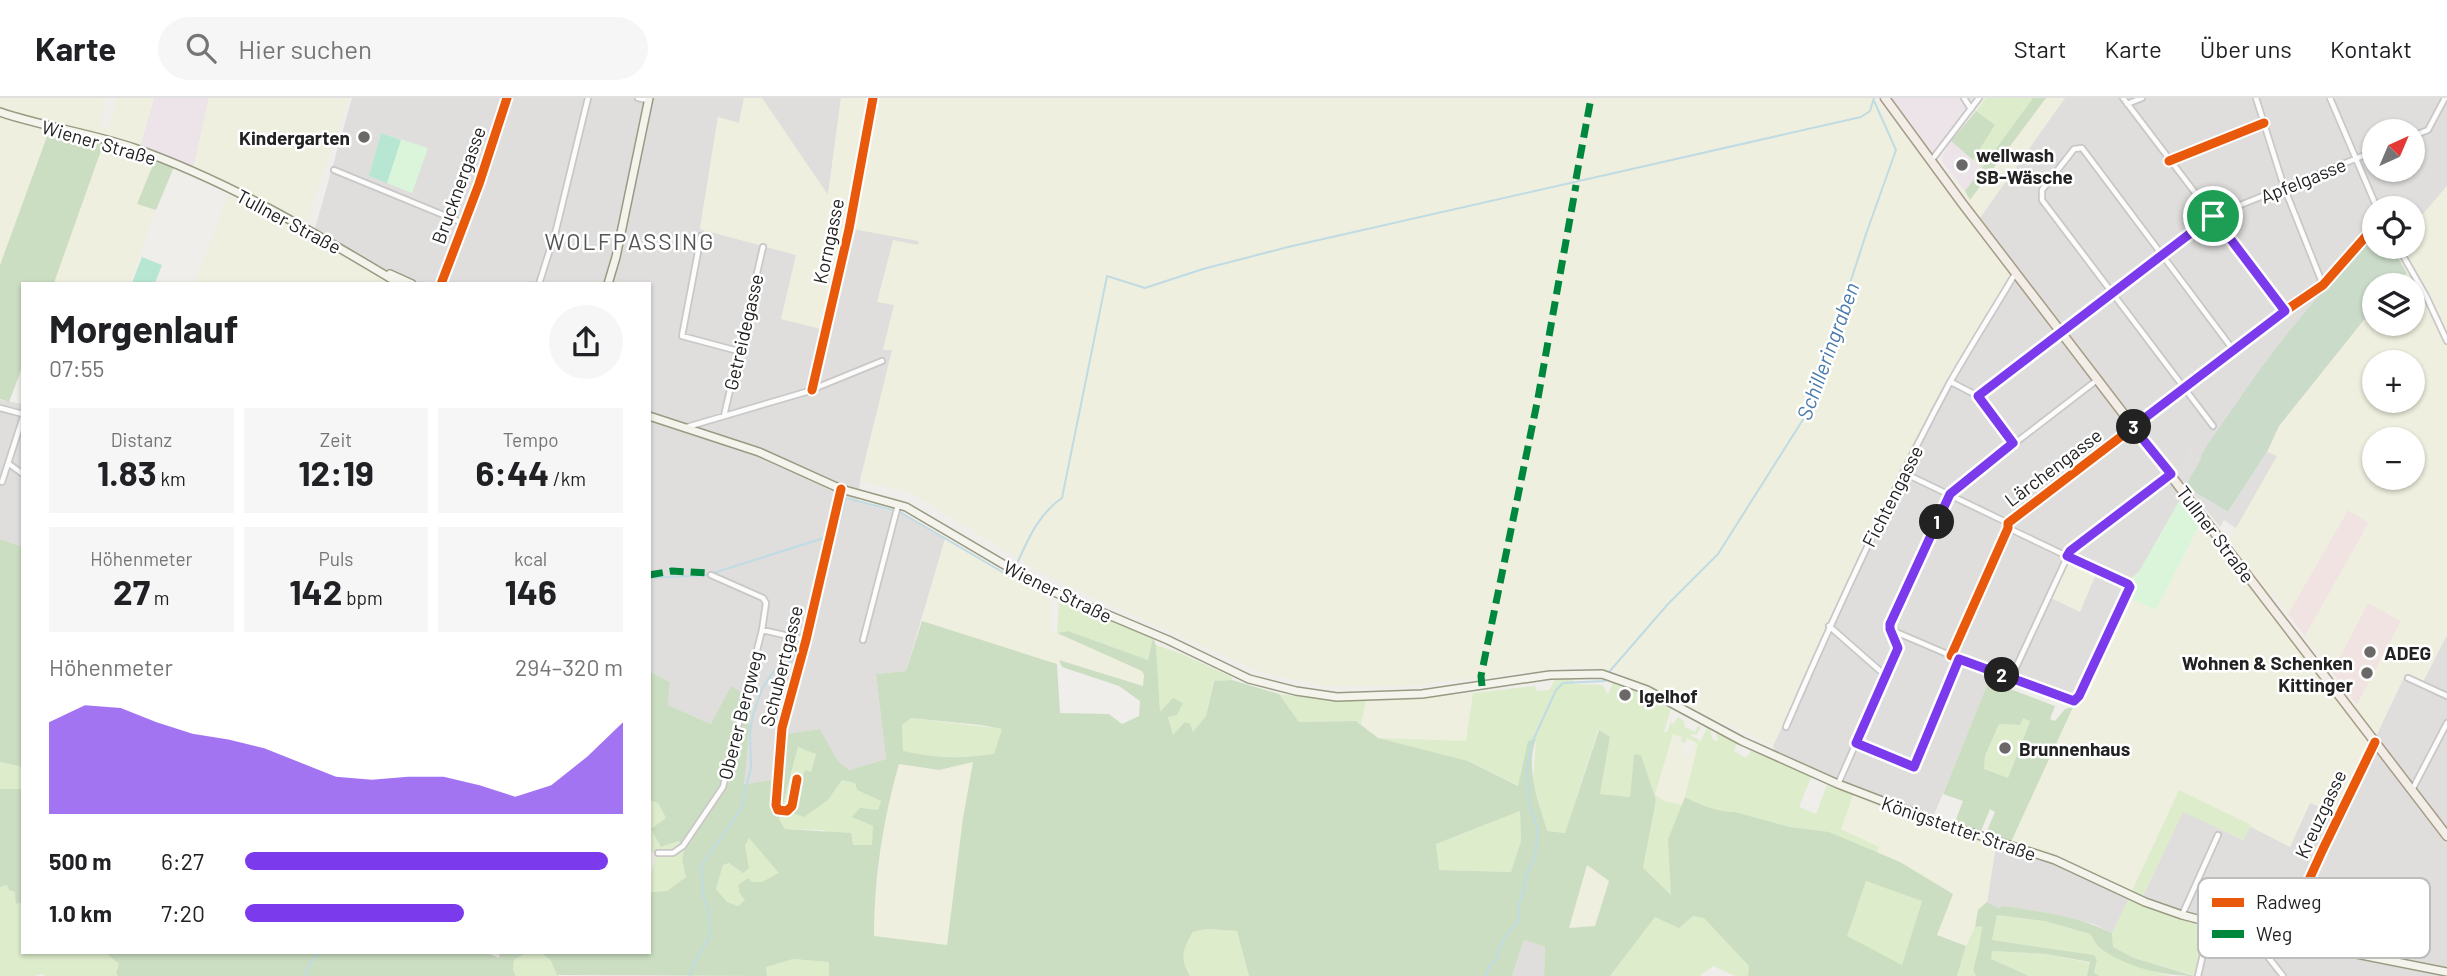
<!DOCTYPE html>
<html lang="de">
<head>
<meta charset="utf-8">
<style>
  body { margin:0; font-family:Barlow,sans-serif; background:#f6f6f6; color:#202124; height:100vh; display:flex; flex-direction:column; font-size:26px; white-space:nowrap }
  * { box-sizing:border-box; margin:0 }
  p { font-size:23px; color:#757577 }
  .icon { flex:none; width:38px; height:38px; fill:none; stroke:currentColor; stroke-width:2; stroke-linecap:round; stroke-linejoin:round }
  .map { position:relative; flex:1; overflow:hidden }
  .side { position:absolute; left:21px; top:184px; width:630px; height:672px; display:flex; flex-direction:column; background:#fff; border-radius:0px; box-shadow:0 2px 5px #0004 }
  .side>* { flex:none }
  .needle { width:46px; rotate:44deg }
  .tools { position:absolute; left:2362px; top:21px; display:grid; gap:14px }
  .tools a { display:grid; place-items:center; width:63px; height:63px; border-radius:50%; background:#fff; box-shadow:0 2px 5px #0004; font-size:35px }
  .pin { position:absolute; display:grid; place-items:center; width:60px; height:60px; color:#fff; margin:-30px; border:4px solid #fff; border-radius:50%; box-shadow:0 2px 7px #0007 }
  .km { position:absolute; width:35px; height:35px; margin:-18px; border-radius:50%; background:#222; color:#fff; font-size:19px; line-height:35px; text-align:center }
  .round { display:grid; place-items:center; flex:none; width:74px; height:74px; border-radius:37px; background:#f6f6f6 }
  .summary { display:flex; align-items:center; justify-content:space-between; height:119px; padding:0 28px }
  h1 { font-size:38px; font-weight:700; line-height:52px }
  .stats { display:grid; grid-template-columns:repeat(3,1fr); gap:10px; height:119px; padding:7px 28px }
  .stats div { display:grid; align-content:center; border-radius:0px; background:#f6f6f6; text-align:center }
  .stats b { font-size:35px; font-weight:700 }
  .stats small { font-size:19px; font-weight:400 }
  .stats p { font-size:19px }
  .chart { height:196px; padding:14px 28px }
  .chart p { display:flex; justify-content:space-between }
  .chart svg { width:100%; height:126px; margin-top:7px; fill:#7c3aed; opacity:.7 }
  ul { padding:0 28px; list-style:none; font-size:23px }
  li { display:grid; grid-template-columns:112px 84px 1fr; align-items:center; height:52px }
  li i { height:18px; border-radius:9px; background:#7c3aed }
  header { display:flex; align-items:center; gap:42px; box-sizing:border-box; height:98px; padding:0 35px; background:#fff; border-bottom:2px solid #e0e0e0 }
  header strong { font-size:33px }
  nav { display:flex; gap:38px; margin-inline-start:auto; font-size:24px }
  .search { width:490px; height:63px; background:#f6f6f6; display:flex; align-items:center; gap:18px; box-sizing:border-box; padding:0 24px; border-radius:38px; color:#757577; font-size:26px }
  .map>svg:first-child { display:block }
</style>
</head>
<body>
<header>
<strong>Karte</strong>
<div class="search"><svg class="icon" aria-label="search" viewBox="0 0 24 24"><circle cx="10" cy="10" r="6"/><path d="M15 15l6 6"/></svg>Hier suchen</div>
<nav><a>Start</a><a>Karte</a><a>Über uns</a><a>Kontakt</a></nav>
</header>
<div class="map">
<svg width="2447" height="878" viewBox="0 0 2447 878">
  <rect width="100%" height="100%" fill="#f0eeeb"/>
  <path fill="#dfdedc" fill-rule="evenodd" d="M352 0H744L739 26 718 19 700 131 796 157 848 130 919 143 860 383 858 404 905 417 945 441 906 573 876 576 886 661 849 672 838 663 820 631 787 636 779 681 744 686 711 626 668 607 670 584 649 573V186L396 185 312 141Z
    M762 0H841L828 98Z
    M2065 0H2447V88L2413 128V110H2375V131L2289 233 2257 275 2207 347 2187 384H2183L2177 393 2180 402 2139 474 2129 482 2135 487 2129 500 2080 600 2074 606 1992 578 1933 719 1776 657 1773 648 1889 396 1950 279 2012 177 1976 131 1980 117ZM2375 33H2413V72H2375Z
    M0 302 23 306V449L0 441Z
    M2447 537V878H2195L2201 855 2220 824 2171 810 2129 802 2112 835 2094 826 2050 816 2004 808 1998 810 1987 804 1996 746 2011 744 2078 768 2143 798 2183 713 2243 742 2251 727 2290 748 2310 704 2334 715 2377 636 2405 577 2423 584Z
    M1524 842 1545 849 1544 878H1512Z"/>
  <path fill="#f1e3e1" d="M2348 412 2369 424 2305 538 2288 516Z
    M2368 505 2401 523 2357 607 2332 574Z"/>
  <path fill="#ede4e9" d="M154 0H209L193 71 140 49Z
    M1890 0H1982L1935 62Z
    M1951 43 1982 70 1965 93 1943 65 1942 59Z"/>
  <path fill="#efefdf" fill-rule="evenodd" d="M0 0H101L104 3 101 29 108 31 117 0H154L140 49 0 10Z
    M209 0H349L307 124 193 71Z
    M744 0H762L828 97 841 0H1875L2013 176 1950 279 1889 395 1773 648 1614 573 1576 568 1410 588H1323L1260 574 1050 480 909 394 860 383 892 252H883L894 207 877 204 893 142 918 147 919 143 848 130 824 232 781 221 796 157 700 131 718 19 739 25Z
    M2046 0H2065L1980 120 1943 65 1971 102Z
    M0 17 49 33 0 167Z
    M104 44 155 62 137 105 156 112 130 185 53 186Z
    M2447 88V537L2422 584 2405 577 2377 636 2333 715 2310 705 2290 749 2179 692 2132 793 2078 768 2011 744 2074 606 2080 600 2129 500 2156 512 2202 425 2230 460 2237 452 2229 441 2276 358 2267 354 2279 328 2298 305 2313 283 2375 208V226H2413V187H2395L2407 175 2393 150 2413 149V128ZM2375 264H2413V303H2375ZM2375 341H2413V380H2375ZM2348 412 2369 425 2305 538 2332 574 2368 505 2401 523 2351 618 2265 508 2271 493 2288 516Z
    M228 96 344 155 348 160 396 185 195 186Z
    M945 441 1050 499 1052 533 1142 573 1144 577V588L1059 562 1057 566 922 523Z
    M2068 463 2096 476 2080 514 2051 500Z
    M1473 595 1467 643 1378 640 1361 626 1366 603Z
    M1673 635 1679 637 1678 643 1685 645 1682 658 1687 660 1691 647 1693 648 1694 645 1699 646 1682 707 1664 703 1655 697Z
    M973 663 963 720 947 847 874 838 878 776 886 710 899 666 939 672Z
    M1854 695 1996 746 1987 804 1978 812 1975 829 1966 848 1937 838 1900 764 1877 755 1879 749 1841 731Z
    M1587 766 1609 783 1595 828 1569 830Z"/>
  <path fill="#ddeccb" d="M1986 0H2033L1982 70 1973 62 1995 27 1976 13Z
    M1059 503H1066L1153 540 1148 562 1068 533 1057 535Z
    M1156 547 1182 556 1232 579V582L1213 583 1206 618 1193 635 1173 638 1168 618 1177 617 1182 605 1160 615Z
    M1575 579 1573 586 1603 587 1608 597 1613 584 1658 602 1664 608 1671 611 1664 634H1667L1672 620 1671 626H1673L1678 619 1684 623 1685 629 1695 634 1698 628 1701 629 1697 637 1691 636V638L1698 641 1700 644 1707 630 1710 631 1713 642 1718 643 1716 634 1737 645 1734 653 1746 660 1751 653 1812 677 1799 709 1816 716 1828 684 1854 695 1841 731 1879 749 1877 755 1829 734 1790 729 1735 714C1717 714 1700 707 1685 699L1698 646 1687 640 1685 645 1681 644 1682 639 1673 636 1655 696 1664 703 1682 707 1668 741 1672 798 1643 771 1656 702 1641 657 1634 656 1630 699 1600 696 1610 639 1598 632 1565 735 1546 733 1533 681 1536 642 1522 668 1519 688 1468 663 1378 640 1466 643 1473 595 1535 588 1537 593 1549 592 1555 582Z
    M1279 596 1336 603H1366L1361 626 1356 623 1299 624Z
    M2023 619 2030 622 2008 681 1984 671 1985 658 1999 626 2020 627Z
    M911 620 1003 631 995 656C962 661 935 659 903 654L902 627Z
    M798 649 816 655 811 674 805 673 793 715 828 702 842 682 855 685 857 692 881 703 878 712 852 718 873 728V747H853L824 732 785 731 779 721Z
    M0 664 23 669V691H0Z
    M2179 692 2251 727 2244 742 2183 714 2143 798 2132 793Z
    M649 702 658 705 666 720 661 749 678 743 685 749 682 761 686 779 667 793 651 794C647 778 655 770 655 756L649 753Z
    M1520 713 1521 743 1511 774 1438 772 1436 746Z
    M749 739 780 776 762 784H752L748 780 738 787 739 794 746 802 738 808 727 804 716 791 723 767 729 765 736 770Z
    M1866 783 1922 802 1902 868 1846 838Z
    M7 787 16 794V806L23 804V854L108 855 119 866 116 876 118 878H45L43 876 35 878H0V789Z
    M2128 802 2196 826 2197 832 2212 837 2201 855 2195 877 2134 860 2113 849 2112 835Z
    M1997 817 2045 823 2090 836 2101 852 2142 870 2170 878H2100L2094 875 2097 863 2094 857 1992 842Z
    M1693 818 1704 819 1749 868 1748 878H1735L1713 868 1700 878H1610L1655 819Z
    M1982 827 1979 849 1973 872 1976 878H1957L1966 848 1975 829Z
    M1206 831 1237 833 1249 878H1190C1179 860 1183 851 1193 834Z
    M1991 853 2046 856 2090 865 2087 878H2029L1990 861Z
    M526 854H541L551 863 559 878H516L513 872 514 862Z
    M793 861 829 864V878H767L765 869Z"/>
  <path fill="#cbdec1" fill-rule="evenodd" d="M2033 0H2046L1970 102 1965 93Z
    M1976 13 1995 27 1973 62 1951 43Z
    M49 33 104 44 54 185 23 186V267L9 304 0 301V167Z
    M155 62 174 69 156 112 137 106Z
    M0 441 23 449V669L0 664Z
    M922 523 1057 566 1060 615 1109 616 1122 626 1139 618 1140 603 1119 588 1062 569 1059 562 1143 588 1144 577 1142 573 1057 535 1068 533 1148 562 1153 540 1156 547 1160 614 1173 600 1183 605 1177 617 1168 619 1173 637 1185 624 1190 626 1193 634 1206 618 1214 583 1232 582 1279 596 1299 624 1356 623 1378 640 1468 663 1518 688 1528 643 1536 641C1525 671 1539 704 1547 733L1565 735 1599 632 1610 639 1600 696 1630 699 1634 656 1641 657 1656 702 1643 770 1671 797 1668 741 1685 699C1700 707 1718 714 1735 714L1790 729 1829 734 1900 764 1953 796 1937 837 1966 848 1957 878H1748L1749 868 1704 820 1693 818 1679 830 1655 819 1610 878H1544L1545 849 1524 842 1512 878H1249L1237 833 1206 831 1193 834C1183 851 1179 860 1190 878H829V864L793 861 766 869 767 878 557 877 551 863 541 854H649V787L651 794 667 793 686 779 682 761 685 749 678 743 661 749 651 731 666 720 658 705 649 702V573L670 584 668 607 711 626 731 588 752 601 744 686 779 681 786 636 820 631 838 663 849 672 886 661 876 576 906 573ZM911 620 981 627 1002 631 994 656C960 661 936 660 903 653L902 627ZM798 649 816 656 811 674 805 672 793 715 804 719 828 702 842 682 855 685 857 692 881 703 878 712 860 710 852 719 873 728 872 747H853L851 735 785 731 779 721ZM973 664 963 720 947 847 874 838C874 780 883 721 899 666L939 672ZM1520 713 1521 743 1511 774 1439 772 1436 746ZM749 740 779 775 762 784H752L748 780 738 787 739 794 745 802 738 808 727 804 716 791 723 767 729 765 743 775 749 770 745 748ZM1587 767 1609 783 1595 828 1569 830ZM1866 783 1922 803 1902 867 1847 838Z
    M1989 583 2055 608 2050 621 2055 623 2065 611 2073 609 2011 744 1986 735 1995 714 1990 711 1981 733 1955 724 1963 703 1943 696ZM2023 620 2030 623 2008 680 1984 671 1985 658 1999 626 2020 627Z
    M0 691H23V804L16 806 15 794 9 792 7 787 0 789Z
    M1987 804 1998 810 2004 808C2041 814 2079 818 2112 835L2113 849 2134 860 2195 878C2164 878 2130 870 2104 853 2098 850 2094 842 2090 836L2045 823 1997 817 1992 842 2094 857 2097 862 2094 875 2100 878H2087L2090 864 2046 856 1992 853 1991 861 2029 878H1976L1973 872 1979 849 1982 828 1975 829 1978 812Z
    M105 854H485L499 860 500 854H527L514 862 513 872 516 878H118L116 876 119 866Z"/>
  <path fill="#cadbca" d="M2375 131V149H2392L2407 175 2395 187H2375V208L2279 328 2267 354 2228 414 2194 394 2187 384 2207 347 2257 275 2289 233Z"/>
  <path fill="#daf5da" d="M381 35 428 50 412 95 369 78Z
    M2180 402 2200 426 2156 512 2129 500 2134 487 2129 483 2139 474Z"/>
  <path fill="#b7e6d2" d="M381 35 401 42 387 85 369 78Z
    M142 159 162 167 155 185H132Z"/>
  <path fill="#e0dfde" d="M2190 348 2201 361 2187 385 2194 394 2228 414 2267 354 2277 358 2236 430 2224 422 2220 429 2176 374Z"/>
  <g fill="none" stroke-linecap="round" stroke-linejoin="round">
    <path stroke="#bfdbe3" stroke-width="2" d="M833 437 836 436 846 400 900 414 1011 479 1013 475
      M1015 470C1027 444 1037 417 1062 400L1107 178 1145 190 1151 188 1203 171 1288 149 1861 19 1870 13 1874 0
      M649 480 707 477 827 439
      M1609 574 1668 506 1718 456 1809 312 1866 136 1896 52 1874 3
      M306 878 308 869 319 854
      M690 878 694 865 710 838 709 814 704 801 701 768 741 711 751 669 750 634 753 617 762 591 771 577 776 571 792 563 801 548 824 453
      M1486 878 1489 869 1498 859 1497 855 1506 837 1519 822V805L1524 793 1526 776 1535 760 1538 732 1529 703 1527 674 1530 649 1556 592 1563 585 1605 583"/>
    <defs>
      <path id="street" d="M638 0 648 2
        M1964 0 1971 11
        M2123 0 2285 213
        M2256 0 2284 89 2323 187
        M2330 0 2377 110
        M2127 6 2142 0
        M2413 38 2428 32 2445 0
        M1931 63 1979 0
        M2169 63 2264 25
        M334 72 463 125
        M701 138 682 238 738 253
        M2398 149 2426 198 2447 243
        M441 186 479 86 507 0
        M539 186 556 132 588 0
        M1951 284 1978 298 2013 345
        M812 292 849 131 873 0
        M1978 298 2213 118 2375 53
        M0 310 23 316
        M724 318 763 149
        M2213 328 2042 102V92L2074 51 2082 50 2234 253
        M687 329 806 294 882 263
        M9 366 23 376
        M1904 375 2008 425
        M2 384 23 319
        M1829 528 1886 578
        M762 532 806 542
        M1891 532 1959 561 2074 603 2079 598 2130 489 2128 487 2008 430
        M863 542 898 407
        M1951 558 2008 430V425L2285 213 2323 187 2375 128
        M2011 580 2070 453 2169 377
        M2408 580 2447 598
        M1786 629C1836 513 1889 398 1949 286 1970 249 1993 213 2015 176
        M1856 645 1914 669 1959 561
        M797 681 792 708 787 713 778 712 776 707 782 630 806 542 841 391
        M1838 686 1898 550 1890 532V526L1949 396 2097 282
        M2412 692 2447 625
        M658 755H673L683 748 723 689 762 532 766 505 763 500 711 477
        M2182 817 2218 737
        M2255 836 2257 845 2283 878
        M2282 841 2375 645
        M2198 878 2203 856 2207 849 2230 830"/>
      <path id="secondary" d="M0 14C44 29 90 35 134 50 228 83 315 135 400 186
        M390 176 412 186
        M608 186 616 159 649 0
        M649 318 759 354 841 391 906 409 1042 489 1168 542 1249 581 1296 593 1337 599 1422 596 1550 577 1602 576 1647 592 1742 643 1838 686 1932 722 2055 762 2145 804 2182 817 2255 836 2447 874"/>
      <path id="primary" d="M1885 0 1962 105 2447 738"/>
    </defs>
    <use href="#street" stroke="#c9c8c7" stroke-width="8"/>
    <use href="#secondary" stroke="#999a82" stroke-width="10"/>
    <use href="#primary" stroke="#a79c86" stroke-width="11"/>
    <use href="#street" stroke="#fdfcfc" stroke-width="4.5"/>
    <use href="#secondary" stroke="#f4f4ed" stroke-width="7"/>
    <use href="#primary" stroke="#f3ede7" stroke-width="8"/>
    <path stroke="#00873e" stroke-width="7" stroke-dasharray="14 7" stroke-linecap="butt" d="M1576 81 1591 0
      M649 477 672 473 708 475
      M1482 588 1481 578 1538 300 1576 87"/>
    <defs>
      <path id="cycleway" d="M2169 63 2264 25
        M441 186 479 86 507 0
        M812 292 849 131 873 0
        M1951 558 2008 430V425L2285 213 2323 187 2375 128
        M797 681 792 708 787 713 778 712 776 707 782 630 806 542 841 391
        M2282 841 2323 751 2375 644"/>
    </defs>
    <use href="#cycleway" stroke="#fff" stroke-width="13"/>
    <use href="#cycleway" stroke="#e8590c" stroke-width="9"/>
  </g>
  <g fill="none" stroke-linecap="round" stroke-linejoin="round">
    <defs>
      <path id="route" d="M2213 118 2285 213 2133 329 2171 376 2070 453 2067 458 2128 486 2130 489 2079 598 2074 603 1959 561 1914 669 1856 645 1898 550 1890 531V526L1950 396 2013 345 1978 298Z"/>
    </defs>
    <use href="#route" stroke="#fff" stroke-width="14"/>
    <use href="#route" stroke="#7c3aed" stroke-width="9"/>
  </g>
  <g fill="#6a6968" stroke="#fff" stroke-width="2.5">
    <circle cx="364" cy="39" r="7"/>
    <circle cx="1962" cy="67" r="7"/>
    <circle cx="2370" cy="554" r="7"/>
    <circle cx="2367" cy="575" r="7"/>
    <circle cx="1625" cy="597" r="7"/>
    <circle cx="2005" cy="650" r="7"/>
  </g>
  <g text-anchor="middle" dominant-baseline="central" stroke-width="5" stroke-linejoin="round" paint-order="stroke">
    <g font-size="19" font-weight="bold" fill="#222" stroke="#fff" text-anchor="start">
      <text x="350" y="39" text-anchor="end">Kindergarten</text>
      <text x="1976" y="56">wellwash<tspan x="1976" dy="22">SB-Wäsche</tspan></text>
      <text x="2384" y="554">ADEG</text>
      <text x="2353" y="564" text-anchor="end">Wohnen &amp; Schenken<tspan x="2353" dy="22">Kittinger</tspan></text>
      <text x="1639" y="597">Igelhof</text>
      <text x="2019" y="650">Brunnenhaus</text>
    </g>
    <g font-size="19" fill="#222" stroke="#fff">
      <text transform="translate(99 44) rotate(16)">Wiener Straße</text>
      <text transform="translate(2303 82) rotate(-22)">Apfelgasse</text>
      <text transform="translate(458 87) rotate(-70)">Brucknergasse</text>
      <text transform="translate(289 123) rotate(28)">Tullner Straße</text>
      <text transform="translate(828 143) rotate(-78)">Korngasse</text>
      <text transform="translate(743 234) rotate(-77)">Getreidegasse</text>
      <text transform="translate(2053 369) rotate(-37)">Lärchengasse</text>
      <text transform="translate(1892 398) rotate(-63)">Fichtengasse</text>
      <text transform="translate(2216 436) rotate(53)">Tullner Straße</text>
      <text transform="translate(1058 493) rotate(26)">Wiener Straße</text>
      <text transform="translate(781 568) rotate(-76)">Schubertgasse</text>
      <text transform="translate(740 617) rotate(-76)">Oberer Bergweg</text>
      <text transform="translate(2320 716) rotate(-65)">Kreuzgasse</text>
      <text transform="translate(1959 730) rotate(19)">Königstetter Straße</text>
    </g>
    <g font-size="21" font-style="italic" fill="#4a7aab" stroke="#fff">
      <text transform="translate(1827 253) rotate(-70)">Schilleringraben</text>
    </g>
    <g font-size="23" letter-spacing="2" fill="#555" stroke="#fff">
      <text x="630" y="143">WOLFPASSING</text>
    </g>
  </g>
  <rect x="2198" y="780" width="232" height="80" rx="10" fill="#fff" stroke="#bdbdbd" stroke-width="2"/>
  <rect x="2212" y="800" width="32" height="9" fill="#e8590c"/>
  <rect x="2212" y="832" width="32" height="8" fill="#00873e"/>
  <g font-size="19" fill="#222">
    <text x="2256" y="811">Radweg</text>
    <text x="2256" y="843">Weg</text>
  </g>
</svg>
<div class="tools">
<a><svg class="needle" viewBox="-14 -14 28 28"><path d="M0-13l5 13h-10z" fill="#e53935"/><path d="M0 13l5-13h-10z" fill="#757577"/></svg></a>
<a><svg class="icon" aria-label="locate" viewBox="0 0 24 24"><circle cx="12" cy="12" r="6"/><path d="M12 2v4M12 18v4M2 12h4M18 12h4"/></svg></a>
<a><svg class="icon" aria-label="layers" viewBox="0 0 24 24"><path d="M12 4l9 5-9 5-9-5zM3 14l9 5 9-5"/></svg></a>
<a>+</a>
<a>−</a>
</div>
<div class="pin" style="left:2213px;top:118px;background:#1e9e55"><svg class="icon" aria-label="arrive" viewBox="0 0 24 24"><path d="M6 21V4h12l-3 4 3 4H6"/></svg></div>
<b class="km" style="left:1937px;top:424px">1</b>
<b class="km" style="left:2002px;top:577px">2</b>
<b class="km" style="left:2134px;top:329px">3</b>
<section class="side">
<div class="summary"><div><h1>Morgenlauf</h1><p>07:55</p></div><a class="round"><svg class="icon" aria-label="share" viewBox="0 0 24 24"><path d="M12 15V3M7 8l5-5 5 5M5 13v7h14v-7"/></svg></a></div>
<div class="stats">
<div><p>Distanz</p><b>1.83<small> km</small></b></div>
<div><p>Zeit</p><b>12:19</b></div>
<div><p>Tempo</p><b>6:44<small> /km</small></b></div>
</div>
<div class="stats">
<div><p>Höhenmeter</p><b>27<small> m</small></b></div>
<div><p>Puls</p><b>142<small> bpm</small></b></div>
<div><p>kcal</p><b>146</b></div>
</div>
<div class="chart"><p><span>Höhenmeter</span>294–320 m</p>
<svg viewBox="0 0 160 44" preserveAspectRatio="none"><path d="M0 44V12L10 6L20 7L30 12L40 16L50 18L60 21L70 26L80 31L90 32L100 31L110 31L120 34L130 38L140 34L150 24L160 12V44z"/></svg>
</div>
<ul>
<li><b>500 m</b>6:27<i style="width:96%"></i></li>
<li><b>1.0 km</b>7:20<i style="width:58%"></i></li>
</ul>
</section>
</div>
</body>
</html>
